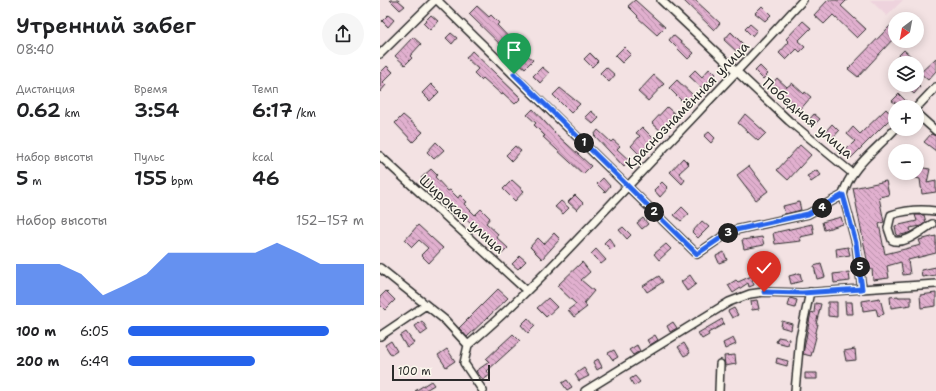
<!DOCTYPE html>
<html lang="ru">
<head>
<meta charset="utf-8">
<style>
  body { margin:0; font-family:"Shantell Sans",sans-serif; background:#f6f6f6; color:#202124; height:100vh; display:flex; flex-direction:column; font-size:15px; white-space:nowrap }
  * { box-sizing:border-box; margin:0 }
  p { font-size:13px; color:#757577 }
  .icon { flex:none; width:22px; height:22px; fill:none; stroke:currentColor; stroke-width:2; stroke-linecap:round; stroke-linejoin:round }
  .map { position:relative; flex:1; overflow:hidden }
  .sheet { display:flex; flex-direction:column; background:#fff; width:380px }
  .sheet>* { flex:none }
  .needle { width:26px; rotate:212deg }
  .tools { position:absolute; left:508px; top:12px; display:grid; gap:8px }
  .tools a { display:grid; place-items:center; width:36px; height:36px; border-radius:50%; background:#fff; box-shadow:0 2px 10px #0003; font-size:20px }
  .scale { position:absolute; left:12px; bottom:10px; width:98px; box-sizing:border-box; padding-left:4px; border:2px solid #2b2b2b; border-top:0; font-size:11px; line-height:14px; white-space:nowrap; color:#2b2b2b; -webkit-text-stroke:3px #fbf7ec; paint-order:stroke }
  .pin { position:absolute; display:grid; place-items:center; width:34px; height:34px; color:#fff; margin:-41px -17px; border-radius:50% 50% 50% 0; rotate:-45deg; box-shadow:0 0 4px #0007 }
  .pin .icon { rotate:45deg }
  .km { position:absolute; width:20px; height:20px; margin:-10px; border-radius:50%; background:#222; color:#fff; font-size:11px; line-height:20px; text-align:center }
  .round { display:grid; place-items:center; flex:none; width:42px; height:42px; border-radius:21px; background:#f6f6f6 }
  .head { display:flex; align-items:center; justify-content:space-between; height:68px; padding:0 16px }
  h1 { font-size:22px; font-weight:600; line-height:30px }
  .metrics { display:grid; grid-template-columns:repeat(3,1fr); gap:6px; height:68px; padding:4px 16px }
  .metrics div { display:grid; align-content:center }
  .metrics b { font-size:20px; font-weight:600 }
  .metrics small { font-size:11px; font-weight:400 }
  .metrics p { font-size:11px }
  .chart { height:112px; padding:8px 16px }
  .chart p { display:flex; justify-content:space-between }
  .chart svg { width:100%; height:72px; margin-top:4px; fill:#2563eb; opacity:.7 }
  ul { padding:0 16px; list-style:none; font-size:13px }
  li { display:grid; grid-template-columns:64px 48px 1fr; align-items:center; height:30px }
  li i { height:10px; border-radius:5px; background:#2563eb }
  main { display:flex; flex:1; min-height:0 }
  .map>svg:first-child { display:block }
</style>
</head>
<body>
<main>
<section class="sheet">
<div class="head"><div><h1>Утренний забег</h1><p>08:40</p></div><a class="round"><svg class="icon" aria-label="share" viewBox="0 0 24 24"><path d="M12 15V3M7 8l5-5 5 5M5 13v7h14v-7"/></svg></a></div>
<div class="metrics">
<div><p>Дистанция</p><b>0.62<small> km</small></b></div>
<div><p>Время</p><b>3:54</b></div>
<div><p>Темп</p><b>6:17<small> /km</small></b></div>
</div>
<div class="metrics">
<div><p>Набор высоты</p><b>5<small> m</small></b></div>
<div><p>Пульс</p><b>155<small> bpm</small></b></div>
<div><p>kcal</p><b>46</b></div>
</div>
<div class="chart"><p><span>Набор высоты</span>152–157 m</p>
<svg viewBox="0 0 160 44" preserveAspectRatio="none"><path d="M0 44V19L10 19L20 19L30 25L40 38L50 32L60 25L70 12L80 12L90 12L100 12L110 12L120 6L130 12L140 19L150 19L160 19V44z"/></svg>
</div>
<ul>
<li><b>100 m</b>6:05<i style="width:85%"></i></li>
<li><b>200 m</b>6:49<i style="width:54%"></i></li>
</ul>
</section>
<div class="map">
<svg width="556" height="391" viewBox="0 0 556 391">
  <defs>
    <pattern id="building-back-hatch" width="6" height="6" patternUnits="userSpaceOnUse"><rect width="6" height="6" fill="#e1b0cf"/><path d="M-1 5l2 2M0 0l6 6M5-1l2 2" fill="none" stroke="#b78fa8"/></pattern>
  </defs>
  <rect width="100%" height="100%" fill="#f3e2e3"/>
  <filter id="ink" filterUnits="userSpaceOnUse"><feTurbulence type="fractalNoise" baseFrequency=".025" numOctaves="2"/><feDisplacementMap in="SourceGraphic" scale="8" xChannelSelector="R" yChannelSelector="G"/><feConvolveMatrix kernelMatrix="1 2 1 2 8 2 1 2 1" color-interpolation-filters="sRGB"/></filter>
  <g filter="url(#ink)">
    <path fill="#eed3dd" d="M490 0H523L507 16Z"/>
    <path fill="url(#building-back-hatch)" stroke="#2b2b2b" d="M10 0H18L25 6 20 10Z
      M255 0 285 27 277 35 257 17 258 16 248 6Z
      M303 0H315L340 23 334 30Z
      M448 0H467L461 6 486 29 477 38 453 15 444 24 434 15Z
      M97 6 109 17 111 15 119 23 117 25 138 47 131 55 89 14Z
      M382 6 391 15 385 21 375 13Z
      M8 15 14 20 8 27 2 21Z
      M51 15 58 21 50 30 43 23Z
      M423 21 431 28 418 41 425 47 420 52 417 49 406 60 399 53 409 42 406 39Z
      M370 24 377 30 372 36 365 29Z
      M510 26 515 30 512 37 514 38 478 77 468 69Z
      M351 32 364 45 357 52 344 40Z
      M71 33 77 38 72 44 66 38Z
      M293 35 314 53 308 59 289 40Z
      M33 37 41 44 30 56 32 58 25 65 15 56Z
      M244 47 251 54 242 63 235 56Z
      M524 50 534 59 530 63H511Z
      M92 51 141 98 135 104 123 93 122 95 103 78 101 80 94 73 98 69 86 58Z
      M210 53 218 61 212 67 204 59Z
      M146 54 153 60 145 68 138 62Z
      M556 58V71L548 80 540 73Z
      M7 66 13 72 3 82 6 85 0 92V73Z
      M380 66 388 74 383 79 375 71Z
      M162 67 169 73 160 83 153 76Z
      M226 67 235 75 229 82 220 73Z
      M330 68 336 74 322 88 309 76 315 70 322 77Z
      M274 75 284 84 268 101 258 92Z
      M397 78 407 87 412 83 424 94 425 92 431 97 419 111 392 84Z
      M297 80 314 96 306 105 289 88Z
      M51 84 59 92 50 101 42 93Z
      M524 85H538L540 87 534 94Z
      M180 88 200 104 191 113 173 95Z
      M519 94 526 101 521 107 512 101Z
      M287 107 297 116 282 132 272 123Z
      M153 109 175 133 211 166 203 174 163 137 165 136 154 125 156 123 147 115Z
      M506 109 513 116 471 158 464 152 475 141 467 134 473 127 480 134Z
      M211 111 219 118 213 124 205 117Z
      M365 114 386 133 378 141 358 123Z
      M434 114 440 119 433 126 428 121Z
      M23 115 43 132 33 142 15 123Z
      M452 124 459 131 452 139 445 132Z
      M262 127 274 139 259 154 251 146 260 136 256 133Z
      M218 130 231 142 233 140 240 146 237 149 250 161 244 167 214 135Z
      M329 132 335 138 331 143 324 136Z
      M551 134 556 136V151L544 142Z
      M56 142 64 150 54 159 47 152Z
      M420 145 431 155 408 180 397 170Z
      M135 146 141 151 132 161 126 155Z
      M303 158 309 164 299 173 305 180 302 184 290 172Z
      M369 166 388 191 376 200 357 175Z
      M537 167 550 169 547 183 556 181V192L542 194 540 179 524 175V173H537Z
      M51 169 57 175 55 177 68 191 70 190 78 198 80 195 87 202 84 204 95 215 101 209 110 218 106 223 118 234 116 237 128 248 122 254 67 201 66 202 41 178Z
      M437 170 441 175 431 182 427 176Z
      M223 178 230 186 225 192 217 184Z
      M132 180 144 191 135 201 123 189Z
      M506 181 509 195 499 197 504 222 499 224 505 254 541 245 539 240 556 236V253L528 260 530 274 523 275 521 262 507 266 509 278 493 280 492 269 489 270 473 188Z
      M282 182 288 188 280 197 274 190Z
      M195 195 203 203 197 210 188 202Z
      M181 201 189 208 183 214 175 207Z
      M419 202 421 210 405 214 403 206Z
      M302 207 309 214 301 221 294 215Z
      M535 215H544L546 222 541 226 530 228 531 232 525 234 517 236 515 226 537 221Z
      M461 217 463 224 444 230 442 222Z
      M263 218 268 224 262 229 257 223Z
      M322 221 329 227 318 238 312 232Z
      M432 224 434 234 420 237 421 241 395 244 393 233Z
      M38 225 63 248 49 263 41 255 48 248 39 240 32 247 25 240Z
      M243 227 251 235 247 239 239 230Z
      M174 233 180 239 162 259 150 247 158 238 164 244Z
      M382 237 384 245 364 249 362 240Z
      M229 238 235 246 231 250 224 243Z
      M286 244 291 249 279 260 274 254Z
      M468 247 470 255 457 257 456 249Z
      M216 249 226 260 221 264 211 254Z
      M344 252 347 260 339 263 336 256Z
      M140 256 146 261 138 269 132 264Z
      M202 262 210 272 201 280 214 291 204 303 207 307 194 317 188 310 196 304 177 286Z
      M441 264 445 277 437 279 434 266Z
      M556 267V275L542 277 541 270Z
      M469 272 470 281 454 283 453 274Z
      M420 273 422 281 411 284 409 276Z
      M376 274 378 276 372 280 374 285 369 287 368 283 353 293 348 285 356 280 358 282Z
      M310 275 316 284 307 291 301 282Z
      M279 276 283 282 267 292 263 286Z
      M118 289 128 298 87 337 79 328Z
      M6 291 15 300 5 310 0 305V297Z
      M556 293V306L541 308 540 295Z
      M518 296V297H531V305L511 308 510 297Z
      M168 298 177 307 166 317 157 308Z
      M410 298 417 300 415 308 408 306Z
      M500 298 504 314 498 316 496 309 483 311 482 301Z
      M377 300 379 309 372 310 371 301Z
      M448 302H457V317L448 316Z
      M465 302H472L473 314H466Z
      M435 303 441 304 436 324H438L435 336 436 337 431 356 423 354 431 312 434 313Z
      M354 308 358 315 352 318 348 311Z
      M148 318 155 326 148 333 141 325Z
      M342 319 344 324 328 333 329 335 322 339 318 333Z
      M42 321 48 330 41 335 35 326Z
      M402 321 412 324 411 330 401 327Z
      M293 322 297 328 290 332 287 326Z
      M26 332 34 343 27 348 20 336Z
      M133 334 140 341 107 371 110 375 103 380 96 371 109 362 106 359Z
      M275 335 278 340 270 345 267 340Z
      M398 337 409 339 408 345 396 342Z
      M353 338 356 344 345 349 343 343Z
      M11 341 17 351 11 355 5 345Z
      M304 343 310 353 304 356 298 347Z
      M257 345 260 351 253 355 249 350Z
      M67 349 75 361 66 367 58 355Z
      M475 349 476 360 466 361 464 351Z
      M234 350 238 357 233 360 228 353Z
      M355 355 356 364 345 366 344 356Z
      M397 358 408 361 407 366 396 363Z
      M218 359 222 367 217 370 213 362Z
      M204 368 209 376 199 381 195 374Z
      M425 373H437V379H425Z
      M255 376 260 382 254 386 250 379Z
      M187 380 192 387 187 390 182 383Z
      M51 381 54 385 44 391H35Z"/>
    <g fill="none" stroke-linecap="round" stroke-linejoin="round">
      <defs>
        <path id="minor" d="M57 0 317 254 351 231 428 214 463 195
          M281 0 409 121 472 173
          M0 54 55 0
          M537 107 556 87
          M537 114 556 131
          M0 156 147 291
          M552 224C542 230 524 246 512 240L508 228 511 215C526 210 540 209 555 211
          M0 268 65 320 88 345
          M482 289 476 243 463 195C469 168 497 149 515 129
          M0 336 46 305
          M88 345C146 296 197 240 249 185 307 123 366 63 423 0
          M88 345 84 363 103 391
          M205 391 349 302 370 294 384 292 422 293 556 284
          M339 391 340 364
          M415 391 420 338 430 292"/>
      </defs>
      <use href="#minor" stroke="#2b2b2b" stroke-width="10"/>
      <use href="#minor" stroke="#fbf7ec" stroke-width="7"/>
    </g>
  </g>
  <g fill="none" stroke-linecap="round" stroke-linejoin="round" filter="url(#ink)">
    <defs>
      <path id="route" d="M134 74 317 254 351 231 428 214 463 195 476 243 482 289 422 293 384 292"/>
    </defs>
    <use href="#route" stroke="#fff" stroke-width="8"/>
    <use href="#route" stroke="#2563eb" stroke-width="5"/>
  </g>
  <g text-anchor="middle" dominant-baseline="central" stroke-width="3" stroke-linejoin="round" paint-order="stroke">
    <g font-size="14" fill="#2b2b2b" stroke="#fbf7ec">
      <text transform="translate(307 105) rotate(-46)">Краснознамённая улица</text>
      <text transform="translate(428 118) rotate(41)">Победная улица</text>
      <text transform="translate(82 214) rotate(42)">Широкая улица</text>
    </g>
  </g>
</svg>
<div class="tools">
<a><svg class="needle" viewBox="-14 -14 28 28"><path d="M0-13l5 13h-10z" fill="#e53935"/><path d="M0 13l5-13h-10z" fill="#757577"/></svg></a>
<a><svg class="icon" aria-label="layers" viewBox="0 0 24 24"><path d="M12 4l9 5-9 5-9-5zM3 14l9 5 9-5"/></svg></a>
<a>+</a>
<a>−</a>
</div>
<div class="scale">100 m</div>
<div class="pin" style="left:134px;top:74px;background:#1e9e55"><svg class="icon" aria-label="arrive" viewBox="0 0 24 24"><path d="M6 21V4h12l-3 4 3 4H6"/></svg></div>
<div class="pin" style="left:384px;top:292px;background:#d93025"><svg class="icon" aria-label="check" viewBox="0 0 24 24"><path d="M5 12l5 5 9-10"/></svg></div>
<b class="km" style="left:204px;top:143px">1</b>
<b class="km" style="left:274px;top:212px">2</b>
<b class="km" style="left:348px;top:233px">3</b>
<b class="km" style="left:442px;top:208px">4</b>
<b class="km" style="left:480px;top:267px">5</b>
</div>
</main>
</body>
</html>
